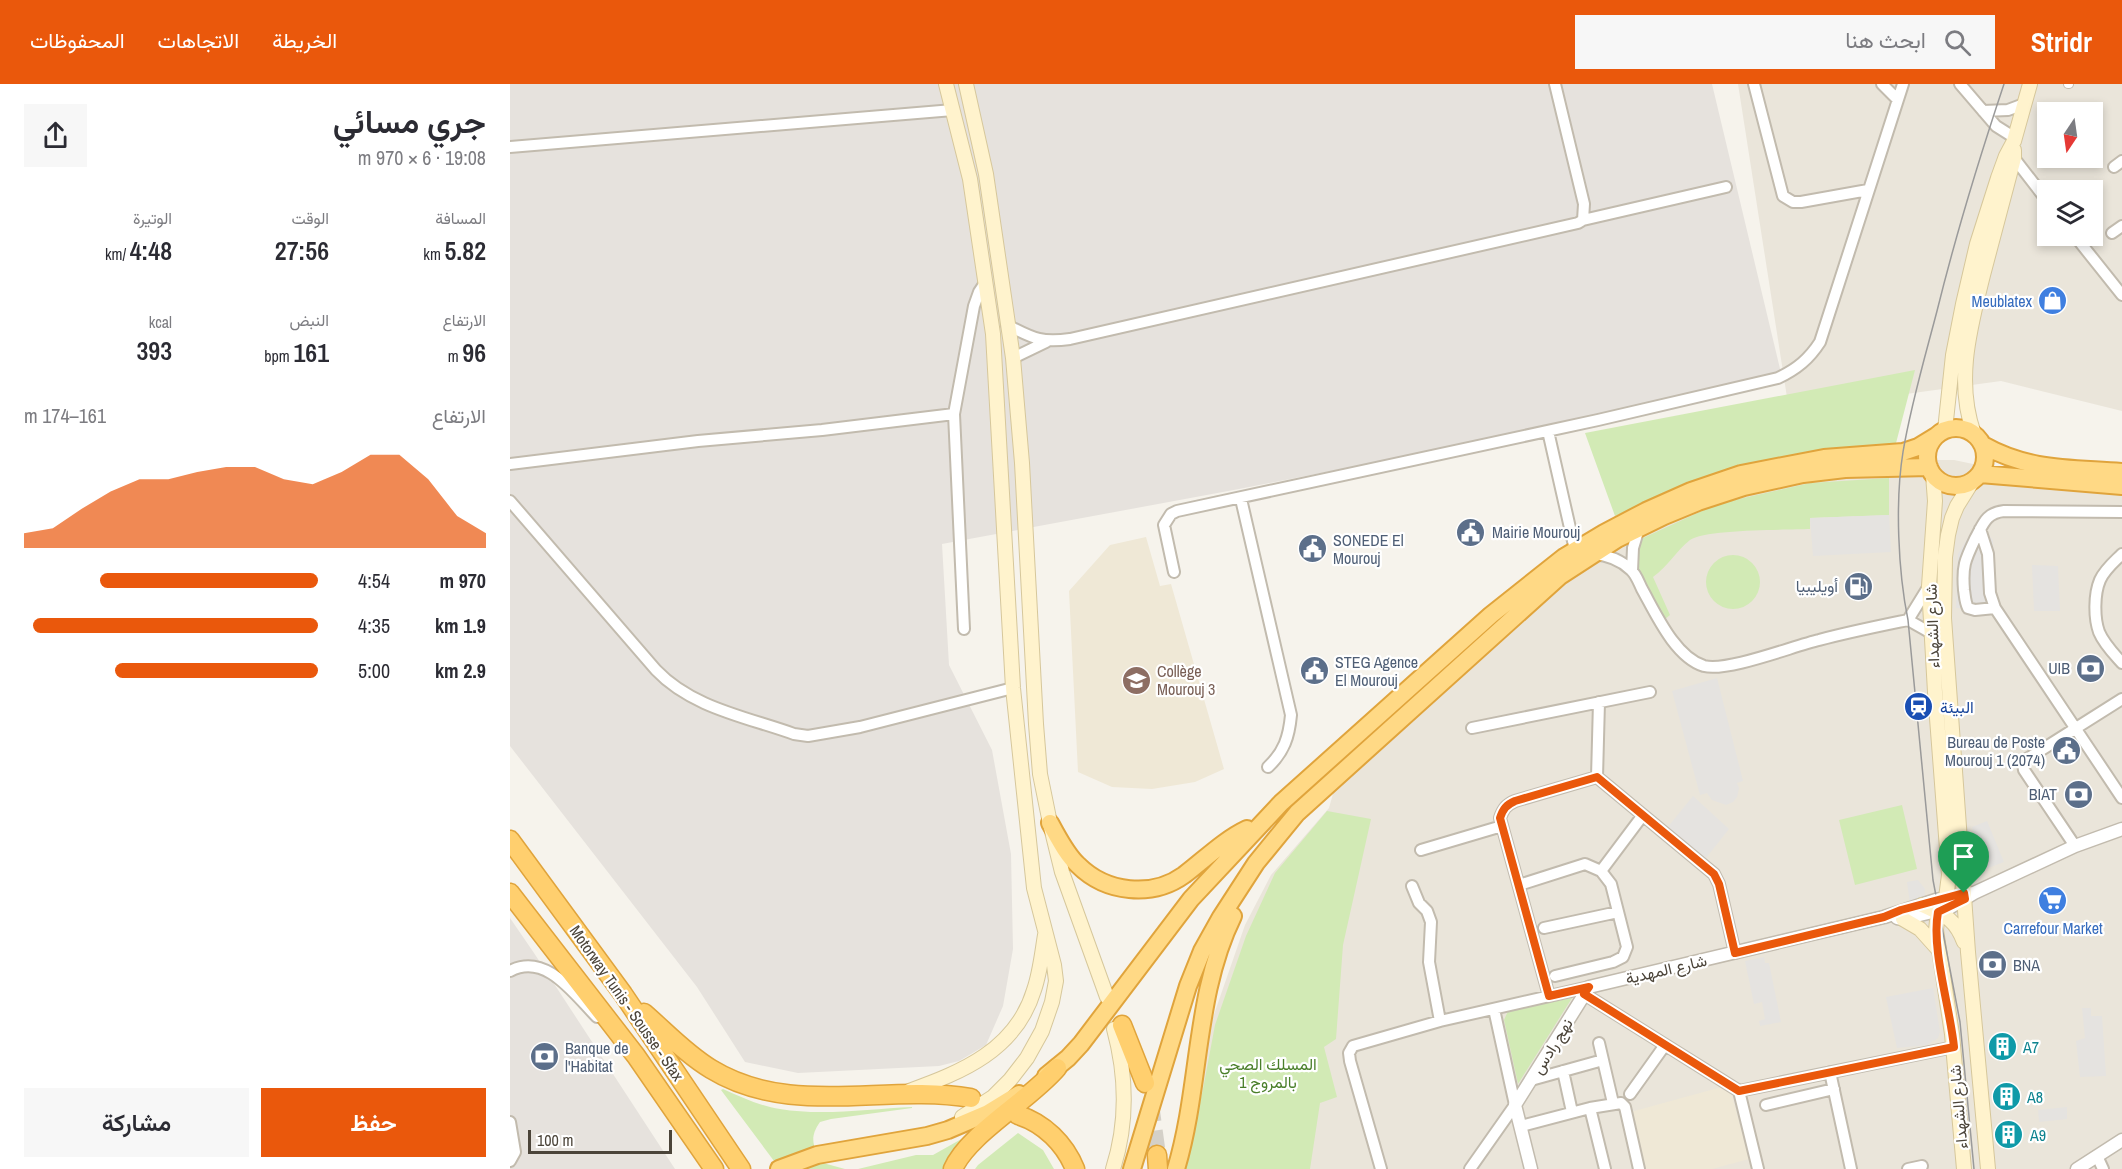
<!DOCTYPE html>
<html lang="ar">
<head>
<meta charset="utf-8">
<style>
  body { margin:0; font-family:"Archivo Narrow",Vazirmatn,sans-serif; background:#f7f7f7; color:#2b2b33; direction:rtl; height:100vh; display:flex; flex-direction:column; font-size:22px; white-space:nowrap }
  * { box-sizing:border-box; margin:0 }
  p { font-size:20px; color:#7c7c81 }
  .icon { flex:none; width:33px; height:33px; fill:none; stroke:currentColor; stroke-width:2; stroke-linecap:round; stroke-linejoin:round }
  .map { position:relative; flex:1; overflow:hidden; direction:ltr }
  .sheet { display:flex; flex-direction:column; background:#fff; width:510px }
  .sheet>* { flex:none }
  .needle { width:39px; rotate:193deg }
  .controls { position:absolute; left:1527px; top:18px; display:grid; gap:12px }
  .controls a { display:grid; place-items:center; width:66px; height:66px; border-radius:0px; background:#fff; box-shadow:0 3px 9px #0003; font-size:30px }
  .scale { position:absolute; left:18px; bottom:15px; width:144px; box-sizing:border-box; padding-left:6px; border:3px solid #4b4439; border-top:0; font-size:16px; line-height:21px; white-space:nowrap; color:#4b4439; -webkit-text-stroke:4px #fff; paint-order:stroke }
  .pin { position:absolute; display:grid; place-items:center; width:51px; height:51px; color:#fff; margin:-62px -26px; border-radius:50% 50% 50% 0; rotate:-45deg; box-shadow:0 0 6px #0007 }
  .pin .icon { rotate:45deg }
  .round { display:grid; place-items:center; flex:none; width:63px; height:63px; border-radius:0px; background:#f7f7f7 }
  .head { display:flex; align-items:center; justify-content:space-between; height:102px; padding:0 24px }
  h1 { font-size:33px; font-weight:600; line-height:45px }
  .figures { display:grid; grid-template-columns:repeat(3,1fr); gap:9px; height:102px; padding:6px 24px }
  .figures div { display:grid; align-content:center }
  .figures b { font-size:26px; font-weight:600 }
  .figures small { font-size:16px; font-weight:400 }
  .figures p { font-size:16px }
  .chart { height:168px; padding:12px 24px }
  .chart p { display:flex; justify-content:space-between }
  .chart svg { width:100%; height:108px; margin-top:6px; fill:#ea580c; opacity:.7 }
  .cta { display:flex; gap:12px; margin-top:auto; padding:12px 24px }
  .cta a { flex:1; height:69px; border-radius:0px; background:#ea580c; color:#fff; font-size:24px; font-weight:600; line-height:69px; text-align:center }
  .cta a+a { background:#f7f7f7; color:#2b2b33 }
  ul { padding:0 24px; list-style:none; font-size:20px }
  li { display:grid; grid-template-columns:96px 72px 1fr; align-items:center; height:45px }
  li i { height:15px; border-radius:8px; background:#ea580c }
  header { display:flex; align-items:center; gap:36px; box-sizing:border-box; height:84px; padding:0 30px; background:#ea580c; color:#fff }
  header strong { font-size:28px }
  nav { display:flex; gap:33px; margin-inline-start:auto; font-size:21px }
  .search { width:420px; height:54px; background:#f7f7f7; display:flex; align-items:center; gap:15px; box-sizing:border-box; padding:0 21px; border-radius:0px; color:#7c7c81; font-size:22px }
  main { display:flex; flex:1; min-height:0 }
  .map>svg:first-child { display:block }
</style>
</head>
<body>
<header>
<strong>Stridr</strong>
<div class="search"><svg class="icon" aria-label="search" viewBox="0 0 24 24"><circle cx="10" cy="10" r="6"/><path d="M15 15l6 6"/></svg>ابحث هنا</div>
<nav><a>الخريطة</a><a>الاتجاهات</a><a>المحفوظات</a></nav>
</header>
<main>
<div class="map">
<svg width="1612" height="1085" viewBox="0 0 1612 1085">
  <rect width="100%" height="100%" fill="#f6f3ec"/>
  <path fill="#eae5da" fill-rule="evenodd" d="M1228 0H1612V327L1491 297 1279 326ZM1538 28H1582V74H1538ZM1538 106H1582V152H1538Z
    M1371 376H1444L1501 388 1612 398V1085H675L701 939 735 841 761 791 819 724 835 667 1029 498 1149 426Z"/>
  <path fill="#e6e2dd" d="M0 0H1202L1271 289 1004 351 729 405 432 460 439 581 482 666 501 770 503 865 493 922 476 961 449 977 429 982 288 989 235 978 187 903 0 662Z
    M0 834 24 869 165 1085H0Z"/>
  <path fill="#efe8d6" d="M636 453 650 502 661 500 714 685 685 698 642 705 602 703 568 688 559 507 600 461Z
    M1219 1001 1239 1075 1202 1085H1133L1117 1029Z"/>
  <path fill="#d2eab5" d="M1405 286 1385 363 1266 374 1188 396 1105 432 1075 349Z
    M1379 394V431L1300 434V445C1278 446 1194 445 1180 456 1166 467 1159 481 1143 493L1160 531 1155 535 1127 484 1126 472 1133 454 1207 420 1300 399Z
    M1196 498a27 27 0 1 1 54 0a27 27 0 1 1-54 0Z
    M1392 721 1407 785 1345 801 1329 736Z
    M817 727 861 735 833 861 826 955 814 963 827 1013 810 1019 800 1085H675L693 1005 705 941 736 852 765 789Z
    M1062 914 1008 1000 994 936 998 927Z
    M213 1005C231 1013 250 1022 270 1025 311 1032 360 1025 402 1023V1024L321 1035 310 1038C298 1055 304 1064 313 1079L335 1085H270L211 1006Z
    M508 1049 533 1066 544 1085H465L468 1081Z
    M455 1053 457 1056 436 1085H348L406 1071H423Z"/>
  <path fill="#e5e3e0" d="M1379 431 1381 468 1303 472 1300 434Z
    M1463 445H1473L1483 456 1486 525 1446 524 1448 470Z
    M1522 481 1548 482 1550 527H1524Z
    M1207 594 1233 697 1227 699 1229 704 1227 713 1223 718 1216 721 1202 716 1197 709 1190 711 1162 607Z
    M1183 712 1219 745 1196 774 1157 744Z
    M1477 737 1494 778 1473 786 1462 765 1467 761 1462 743Z
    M1408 796 1415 805 1414 817 1400 820 1397 798Z
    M1254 873 1255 879H1259L1271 938 1250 942 1249 937 1255 935 1252 918 1244 920 1235 877Z
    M1423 904 1430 948 1428 954 1417 961 1387 964 1376 913Z
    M1572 924H1581V932H1592L1596 992 1570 993 1566 957 1575 954Z
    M1557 1023V1035L1529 1038 1528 1026Z"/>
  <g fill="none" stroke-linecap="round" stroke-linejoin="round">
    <path stroke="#d4d0c8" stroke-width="18" stroke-dasharray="18 9" stroke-linecap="butt" d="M640 1020 647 1071"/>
    <defs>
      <path id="pedestrian" d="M1558 0H1559"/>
      <path id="minor" d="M1244 0 1273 112 1283 118H1291L1358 106
        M1372 0 1387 15
        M1450 0 1486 42 1505 54
        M1473 27 1498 26 1514 20
        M0 63 443 26
        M1500 73 1504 74 1538 118
        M1604 83 1612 77
        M1073 136 1216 103
        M1602 149 1612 142
        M1565 152 1612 211
        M497 241C523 254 530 259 560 255L1068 139 1073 136 1074 120 1045 0
        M503 274 536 258
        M1038 347 1065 466
        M0 380 188 357 312 346 444 330
        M731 415 781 631C779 653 774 668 758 683
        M0 417 146 586C182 624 237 633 284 650L298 652 350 643 503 604
        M1470 445 1478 470 1480 509 1485 524 1612 714
        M1083 470C1096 471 1111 476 1121 486 1126 490 1129 499 1132 505 1146 530 1165 573 1194 582 1218 588 1283 562 1309 556 1339 548 1369 542 1398 536L1421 549
        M1612 470C1604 478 1595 485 1590 496 1584 510 1584 534 1589 548 1594 560 1604 570 1612 579
        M1122 487 1123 464 1129 444
        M664 488 654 441 661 430 667 427 1088 336 1268 294C1287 285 1299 275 1310 258L1393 0
        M1485 524 1465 526 1458 524C1455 518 1455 512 1454 506 1452 482 1455 476 1465 455 1473 441 1475 429 1494 427L1612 428
        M1398 536 1419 502
        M454 545 444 330 464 222 469 208 475 199
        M962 644 1140 608
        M1087 693 1089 618
        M1565 762 1514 686 1513 680 1517 675 1612 615
        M911 766 992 742
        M1091 787 1133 731
        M1009 801 1075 780 1091 787 1101 800 1117 863 1113 873 1103 878 1045 892
        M902 802 909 819 917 827 921 838 919 878 930 937
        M1034 844 1108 828
        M0 887C36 868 64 910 87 933
        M1074 910 1229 1007 1248 1085
        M1039 912 990 734C993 725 996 721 1005 717L1087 693 1204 790 1209 800 1225 869
        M1089 959 1103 1019
        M1053 987 1062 1028
        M1320 988 1341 1085
        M1021 996 1093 976
        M1229 1007 1444 963
        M1120 1010 1155 961
        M1256 1021 1324 1005
        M1080 1024 1095 1085
        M0 1038 5 1068 0 1077
        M1011 1042 1080 1024 1111 1019 1115 1023 1129 1085
        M1587 1072 1593 1085
        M871 1085 840 977 839 969 843 962 930 937 1079 903
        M960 1085 1005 1021 984 925
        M1398 1085 1412 1082"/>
      <path id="tertiary" d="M1387 834 1393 835 1439 824 1464 809 1565 762 1612 745
        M1021 1085 1005 1021 1079 903 1374 833 1426 816 1464 809
        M1567 1085 1612 1056"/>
      <path id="secondary" d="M436 0 460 95 483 250 503 604 524 804 544 881 546 897 542 918 532 947 517 974 500 996 483 1013 452 1033
        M456 0 476 90 503 274 512 379 526 640 530 690 540 739 552 788 597 913
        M1435 346 1443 271 1453 220 1467 160 1488 94 1496 72 1504 57 1520 0
        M1464 350C1445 297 1460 244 1473 191 1483 152 1494 113 1504 74V66
        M1423 391 1425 417 1419 502 1425 608 1439 791 1436 814 1428 828 1426 846 1442 950 1454 1085
        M1462 398 1447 422 1442 434 1438 451 1435 473 1434 534 1458 868 1478 1085
        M1412 821C1434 831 1445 834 1454 858
        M1393 835 1410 845 1427 864
        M399 1007C452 988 506 966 524 906 530 889 532 869 535 851
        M603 1085C618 1038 617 993 604 945"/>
      <path id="trunk" d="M1417 373a29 29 0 1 1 58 0a29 29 0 1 1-58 0Z
        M1473 361C1519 387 1561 384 1612 388
        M1470 390 1612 402
        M540 739C548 753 556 770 568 781 596 809 642 814 674 791 695 775 714 756 737 745
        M536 992 558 974 571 960 681 815 771 719 981 531 1054 473 1094 449 1136 427 1181 407 1231 390 1314 374 1393 368 1408 363 1426 352
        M269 1085 307 1071 417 1052 438 1046 478 1029 509 1010
        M622 1085 678 902 692 867 711 833 746 779 787 729 1050 492 1107 455 1154 432 1188 418 1234 403 1293 390 1335 385 1419 383
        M666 1085C691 1002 684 911 723 832"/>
      <path id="motorway" d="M0 756 113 910 231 1085
        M0 809 126 972 204 1085
        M134 929C156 948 176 970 201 985 281 1034 374 999 461 1014
        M612 941 635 999
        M508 1031C534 1039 555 1060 565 1085
        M647 1071 648 1085
        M443 1085C458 1050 520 1016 547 984"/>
    </defs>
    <use href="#pedestrian" stroke="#c2bbae" stroke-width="10"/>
    <use href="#minor" stroke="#c2bbae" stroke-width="14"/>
    <use href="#tertiary" stroke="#c2bbae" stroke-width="15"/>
    <use href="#secondary" stroke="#d6c79b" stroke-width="16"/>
    <use href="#trunk" stroke="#e0a43c" stroke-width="20"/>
    <use href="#motorway" stroke="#e0a43c" stroke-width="21"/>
    <use href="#pedestrian" stroke="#fff" stroke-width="8"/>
    <use href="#minor" stroke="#fff" stroke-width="10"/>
    <use href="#tertiary" stroke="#fff" stroke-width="12"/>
    <use href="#secondary" stroke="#fff3cd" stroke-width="14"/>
    <use href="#trunk" stroke="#ffd985" stroke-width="16"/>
    <use href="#motorway" stroke="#ffcf6e" stroke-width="18"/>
    <path stroke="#9a9a9a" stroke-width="1.5" d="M1464 1085 1450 938 1423 796 1398 536C1388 487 1385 417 1393 368 1401 320 1415 273 1427 227 1446 150 1469 75 1494 0"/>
  </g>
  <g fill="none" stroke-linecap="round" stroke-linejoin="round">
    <defs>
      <path id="route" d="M1087 693 1204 790 1209 800 1225 869 1374 833 1391 826 1454 809 1455 815 1428 828C1421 865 1440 923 1444 963L1229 1007 1074 910 1079 903 1039 912 990 734C993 725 996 721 1005 717Z"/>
    </defs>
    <use href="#route" stroke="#fff" stroke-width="12"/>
    <use href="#route" stroke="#ea580c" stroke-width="8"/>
  </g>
  <defs>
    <symbol id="shop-disc" viewBox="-11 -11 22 22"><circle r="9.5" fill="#3f7fe0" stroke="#fff"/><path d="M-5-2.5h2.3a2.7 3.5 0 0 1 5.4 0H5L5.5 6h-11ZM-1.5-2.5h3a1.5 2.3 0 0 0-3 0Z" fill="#fff"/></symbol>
    <symbol id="civic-disc" viewBox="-11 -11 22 22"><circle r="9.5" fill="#5c6f8a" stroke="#fff"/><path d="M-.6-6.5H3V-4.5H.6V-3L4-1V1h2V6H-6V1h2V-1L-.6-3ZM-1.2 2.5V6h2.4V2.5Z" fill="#fff"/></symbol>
    <symbol id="fuel-disc" viewBox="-11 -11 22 22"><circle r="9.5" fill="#5c6f8a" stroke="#fff"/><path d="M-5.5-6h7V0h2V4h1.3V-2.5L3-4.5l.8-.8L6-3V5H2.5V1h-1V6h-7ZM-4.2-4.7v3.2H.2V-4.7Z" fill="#fff"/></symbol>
    <symbol id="bank-disc" viewBox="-11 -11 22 22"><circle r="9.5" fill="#5c6f8a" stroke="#fff"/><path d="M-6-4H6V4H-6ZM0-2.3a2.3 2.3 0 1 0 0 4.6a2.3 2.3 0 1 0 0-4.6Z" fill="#fff"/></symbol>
    <symbol id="school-disc" viewBox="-11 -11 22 22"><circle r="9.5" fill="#8d6e63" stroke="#fff"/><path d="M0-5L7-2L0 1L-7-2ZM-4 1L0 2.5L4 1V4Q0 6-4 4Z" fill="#fff"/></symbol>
    <symbol id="station-disc" viewBox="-11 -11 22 22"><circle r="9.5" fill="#1a4fb4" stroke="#fff"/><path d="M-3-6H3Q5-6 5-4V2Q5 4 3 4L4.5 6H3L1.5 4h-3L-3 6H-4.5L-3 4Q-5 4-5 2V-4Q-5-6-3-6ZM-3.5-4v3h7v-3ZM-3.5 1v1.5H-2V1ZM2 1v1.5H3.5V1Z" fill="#fff"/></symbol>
    <symbol id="supermarket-disc" viewBox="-11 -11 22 22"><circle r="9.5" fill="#3f7fe0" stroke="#fff"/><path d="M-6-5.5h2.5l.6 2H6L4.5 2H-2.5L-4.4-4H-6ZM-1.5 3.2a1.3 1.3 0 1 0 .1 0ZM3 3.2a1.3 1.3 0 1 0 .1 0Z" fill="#fff"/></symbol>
    <symbol id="building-disc" viewBox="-11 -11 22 22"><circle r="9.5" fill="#0f9aa8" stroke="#fff"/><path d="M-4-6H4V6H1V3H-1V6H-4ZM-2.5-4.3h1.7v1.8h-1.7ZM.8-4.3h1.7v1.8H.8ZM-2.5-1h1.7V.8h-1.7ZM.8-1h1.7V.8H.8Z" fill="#fff"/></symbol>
  </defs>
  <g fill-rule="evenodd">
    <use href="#shop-disc" x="1526" y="200" width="33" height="33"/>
    <use href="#civic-disc" x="944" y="432" width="33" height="33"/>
    <use href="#civic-disc" x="786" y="448" width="33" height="33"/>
    <use href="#fuel-disc" x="1332" y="486" width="33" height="33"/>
    <use href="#bank-disc" x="1564" y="568" width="33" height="33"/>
    <use href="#civic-disc" x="788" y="570" width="33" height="33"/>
    <use href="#school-disc" x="610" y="580" width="33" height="33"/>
    <use href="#station-disc" x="1392" y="606" width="33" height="33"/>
    <use href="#civic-disc" x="1540" y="650" width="33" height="33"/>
    <use href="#bank-disc" x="1552" y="694" width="33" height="33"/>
    <use href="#supermarket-disc" x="1526" y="800" width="33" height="33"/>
    <use href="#bank-disc" x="1466" y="864" width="33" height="33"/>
    <use href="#building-disc" x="1476" y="946" width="33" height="33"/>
    <use href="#bank-disc" x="18" y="956" width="33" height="33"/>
    <use href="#building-disc" x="1480" y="996" width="33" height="33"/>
    <use href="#building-disc" x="1482" y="1034" width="33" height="33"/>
  </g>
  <g text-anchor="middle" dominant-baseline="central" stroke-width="4.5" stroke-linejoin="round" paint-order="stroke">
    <g font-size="16" fill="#366cbe" stroke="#fff" text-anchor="end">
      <text x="1522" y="217">Meublatex</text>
      <text x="1543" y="844" text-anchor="middle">Carrefour Market</text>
    </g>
    <g font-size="16" fill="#4e5e75" stroke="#fff" text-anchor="start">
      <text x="982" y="448">Mairie Mourouj</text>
      <text x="823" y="456">SONEDE El<tspan x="823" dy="18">Mourouj</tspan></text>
      <text x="1328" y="502" text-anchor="end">أويليبيا</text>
      <text x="825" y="578">STEG Agence<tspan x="825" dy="18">El Mourouj</tspan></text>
      <text x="1560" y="584" text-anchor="end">UIB</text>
      <text x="1535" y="658" text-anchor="end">Bureau de Poste<tspan x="1535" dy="18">Mourouj 1 (2074)</tspan></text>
      <text x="1547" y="710" text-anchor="end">BIAT</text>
      <text x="1503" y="881">BNA</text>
      <text x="55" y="964">Banque de<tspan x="55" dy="18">l'Habitat</tspan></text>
    </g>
    <g font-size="16" fill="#4b4439" stroke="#fff">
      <text transform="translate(1422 542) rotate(-92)">شارع الشهداء</text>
      <text transform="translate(1156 885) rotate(-13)">شارع المهدية</text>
      <text transform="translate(117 919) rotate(55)">Motorway Tunis - Sousse - Sfax</text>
      <text transform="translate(1042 962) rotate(-58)">نهج رادس</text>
      <text transform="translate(1448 1023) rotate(-95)">شارع الشهداء</text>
    </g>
    <g font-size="16" fill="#785e54" stroke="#fff" text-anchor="start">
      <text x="647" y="587">Collège<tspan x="647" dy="18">Mourouj 3</tspan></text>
    </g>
    <g font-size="16" fill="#164399" stroke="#fff" text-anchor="start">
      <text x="1430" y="623">البيئة</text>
    </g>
    <g font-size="16" fill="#0d838f" stroke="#fff" text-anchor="start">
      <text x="1513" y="963">A7</text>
      <text x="1517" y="1013">A8</text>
      <text x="1520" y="1051">A9</text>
    </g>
    <g font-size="16" fill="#4a7f2a" stroke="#fff">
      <text x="758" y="980">المسلك الصحي<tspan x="758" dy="18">بالمروج 1</tspan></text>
    </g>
  </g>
</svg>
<div class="controls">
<a><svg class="needle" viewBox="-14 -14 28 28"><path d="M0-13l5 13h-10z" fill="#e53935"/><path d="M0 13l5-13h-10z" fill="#7c7c81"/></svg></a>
<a><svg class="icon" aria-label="layers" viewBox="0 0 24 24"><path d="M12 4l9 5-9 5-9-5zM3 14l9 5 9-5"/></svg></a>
</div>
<div class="scale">100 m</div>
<div class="pin" style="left:1454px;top:809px;background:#1e9e55"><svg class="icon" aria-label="arrive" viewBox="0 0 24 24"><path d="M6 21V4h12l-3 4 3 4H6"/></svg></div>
</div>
<section class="sheet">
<div class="head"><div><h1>جري مسائي</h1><p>19:08 · 6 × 970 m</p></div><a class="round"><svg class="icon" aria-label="share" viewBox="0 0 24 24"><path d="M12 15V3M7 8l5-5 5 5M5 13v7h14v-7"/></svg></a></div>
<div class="figures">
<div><p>المسافة</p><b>5.82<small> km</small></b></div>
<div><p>الوقت</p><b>27:56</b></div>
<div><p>الوتيرة</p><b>4:48<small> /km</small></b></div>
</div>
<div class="figures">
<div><p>الارتفاع</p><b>96<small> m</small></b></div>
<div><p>النبض</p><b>161<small> bpm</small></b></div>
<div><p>kcal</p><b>393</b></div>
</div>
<div class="chart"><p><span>الارتفاع</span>161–174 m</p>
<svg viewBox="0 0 160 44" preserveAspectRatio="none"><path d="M0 44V38L10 36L20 28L30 21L40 16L50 16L60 13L70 11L80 11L90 16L100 18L110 13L120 6L130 6L140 16L150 31L160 38V44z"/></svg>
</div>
<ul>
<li><b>970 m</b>4:54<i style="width:74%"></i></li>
<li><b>1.9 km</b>4:35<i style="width:97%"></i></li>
<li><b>2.9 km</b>5:00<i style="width:69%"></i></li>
</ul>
<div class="cta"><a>حفظ</a><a>مشاركة</a></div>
</section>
</main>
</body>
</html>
